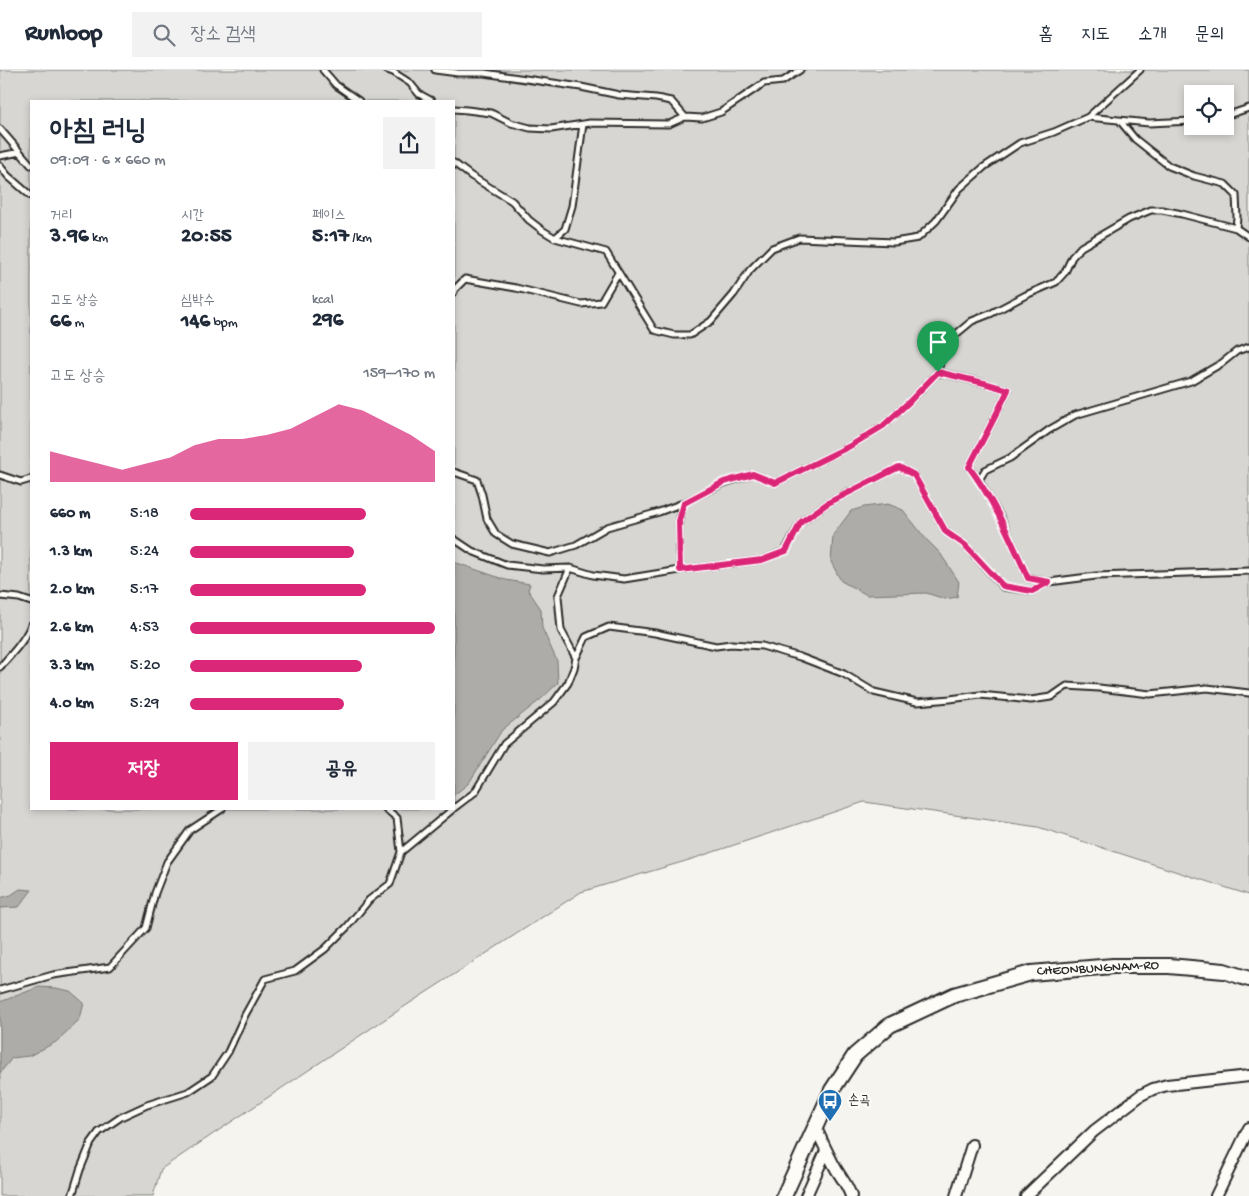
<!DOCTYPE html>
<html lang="ko">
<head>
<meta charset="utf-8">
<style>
  body { margin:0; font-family:"Gochi Hand","Poor Story",sans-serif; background:#f2f2f3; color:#1f2937; height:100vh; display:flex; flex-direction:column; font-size:19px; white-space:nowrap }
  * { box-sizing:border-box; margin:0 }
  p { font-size:16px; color:#747a83 }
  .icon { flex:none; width:28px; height:28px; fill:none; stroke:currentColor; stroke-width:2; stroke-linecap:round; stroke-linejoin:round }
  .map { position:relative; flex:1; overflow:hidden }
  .drawer { position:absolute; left:30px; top:30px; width:425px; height:710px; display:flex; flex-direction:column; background:#fff; border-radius:0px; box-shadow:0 2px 8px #0003 }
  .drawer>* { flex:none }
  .buttons { position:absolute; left:1184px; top:15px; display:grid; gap:10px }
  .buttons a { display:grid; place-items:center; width:50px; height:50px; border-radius:0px; background:#fff; box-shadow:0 2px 8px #0003; font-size:25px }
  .pin { position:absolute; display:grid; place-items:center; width:42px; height:42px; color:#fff; margin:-51px -21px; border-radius:50% 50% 50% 0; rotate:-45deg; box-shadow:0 0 5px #0007 }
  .pin .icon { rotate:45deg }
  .round { display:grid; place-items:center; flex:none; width:52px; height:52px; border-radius:0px; background:#f2f2f3 }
  .summary { display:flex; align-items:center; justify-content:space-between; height:85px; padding:0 20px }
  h1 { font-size:28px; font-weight:700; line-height:38px }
  .metrics { display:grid; grid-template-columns:repeat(3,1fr); gap:8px; height:85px; padding:5px 20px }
  .metrics div { display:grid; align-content:center }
  .metrics b { font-size:21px; font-weight:700 }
  .metrics small { font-size:14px; font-weight:400 }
  .metrics p { font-size:14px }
  .chart { height:140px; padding:10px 20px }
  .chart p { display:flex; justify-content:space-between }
  .chart svg { width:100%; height:90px; margin-top:5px; fill:#db2777; opacity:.7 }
  .primary-button { display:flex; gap:10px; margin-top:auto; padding:10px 20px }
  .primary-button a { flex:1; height:58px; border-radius:0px; background:#db2777; color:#fff; font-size:20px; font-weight:700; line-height:58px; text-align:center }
  .primary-button a+a { background:#f2f2f3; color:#1f2937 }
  ul { padding:0 20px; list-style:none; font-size:16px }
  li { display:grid; grid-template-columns:80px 60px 1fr; align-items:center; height:38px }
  li i { height:12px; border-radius:6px; background:#db2777 }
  header { display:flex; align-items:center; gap:30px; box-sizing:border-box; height:70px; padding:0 25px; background:#fff; border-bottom:1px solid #e0e1e3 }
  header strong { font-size:24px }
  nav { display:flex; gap:28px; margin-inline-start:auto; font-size:18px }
  .search { width:350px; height:45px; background:#f2f2f3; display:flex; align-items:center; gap:12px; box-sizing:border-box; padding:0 18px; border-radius:0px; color:#747a83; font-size:19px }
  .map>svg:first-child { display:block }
</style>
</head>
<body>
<header>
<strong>Runloop</strong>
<div class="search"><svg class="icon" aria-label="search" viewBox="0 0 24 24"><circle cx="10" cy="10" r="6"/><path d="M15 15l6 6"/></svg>장소 검색</div>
<nav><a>홈</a><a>지도</a><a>소개</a><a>문의</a></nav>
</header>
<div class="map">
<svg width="1249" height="1126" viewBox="0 0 1249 1126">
  <rect width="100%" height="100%" fill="#f5f4ef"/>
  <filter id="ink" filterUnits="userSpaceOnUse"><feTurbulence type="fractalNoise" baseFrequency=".02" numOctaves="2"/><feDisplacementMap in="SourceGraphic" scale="10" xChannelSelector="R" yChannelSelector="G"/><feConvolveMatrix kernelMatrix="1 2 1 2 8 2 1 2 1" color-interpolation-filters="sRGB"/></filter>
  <g filter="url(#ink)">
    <path fill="#d7d6d2" stroke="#81807e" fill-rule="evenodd" d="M0 0H1249V825L1038 757 864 732 689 790 581 822 373 957 161 1099 153 1126H0ZM1192 24H1225V56H1192ZM31 31H454V739H31Z"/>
    <path fill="#adaca9" stroke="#797877" d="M888 434 903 440 926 469 940 483 959 512 957 527 945 529 926 523 867 525 841 511 831 492 833 465 851 441 864 437Z
      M454 492 506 510 530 514 528 520 541 539 542 558 557 591 558 613 540 630 502 660 469 713 454 725Z
      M20 819 32 820 19 837 0 838V828L11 825Z
      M39 917 56 918 70 921 84 933 80 949 56 972 29 986 12 988 0 1003V932Z"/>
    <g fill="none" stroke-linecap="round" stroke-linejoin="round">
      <defs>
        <path id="service" d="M323 0 336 15 359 31
          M387 0 393 2 410 13 419 24 432 31
          M435 0 458 3H484L581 17 619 25 656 28 671 31 685 47 702 48 721 42 764 13 783 11 800 0
          M454 39 467 40 491 43 511 53 530 58 551 59 590 53 669 54 685 47
          M1225 46 1249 38
          M1088 47 1149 53 1192 51
          M1120 51 1135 69 1169 96 1194 106 1225 114 1236 125 1237 147 1236 158
          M0 59 31 95
          M0 86 20 82
          M454 93 471 106 512 131 529 150 542 160 555 168 565 159 572 136 583 54
          M0 96 8 106 31 126
          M555 168 606 182 654 260 674 265H690L711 251 734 224 750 200 772 178 799 168 894 172 918 168 936 151 959 119 984 97 1020 73 1054 62 1088 47 1140 0
          M454 222V220L465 209 516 218 581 234 601 232 618 203
          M1249 277 1237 281 1222 293 1191 311 1075 345 1049 360 1010 388 985 400 979 410 1001 448 1028 508 1049 512 1096 506 1249 501
          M454 402 477 410 482 425 487 449 496 464 512 474 550 483 576 475 607 457 659 442 683 433
          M0 405 21 412 31 409
          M979 410 969 397C982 371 996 346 1008 320L984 313 938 302 941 287 955 265 972 251 990 244 1026 225 1056 212 1065 202 1072 187 1081 177 1129 149 1151 140H1162L1182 144 1236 158 1249 167
          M454 469 472 481 507 495 543 499 570 498
          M680 500 679 451 683 433 724 413 753 404 775 413 850 376 883 356 909 332 938 302
          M0 526 19 528 31 532
          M576 588 561 560 558 526 570 498 593 505 624 509 680 500 762 490 785 481 801 452 828 433 899 397 914 405 946 462 965 475 1003 517 1032 521 1049 512
          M0 597C11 585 25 570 31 555
          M454 738 475 722 504 674 554 632 568 613 574 598 576 588 586 567 609 557 655 563 716 576 731 574 762 576 800 587 844 604 874 622 917 632 950 629 980 625 1031 630 1051 627 1067 616 1099 618 1150 624 1207 618 1249 623
          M386 739 397 748 401 782
          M0 920 53 905 110 897 146 858 155 823 167 792 190 760 222 739
          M72 1126 80 1100 91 1073 99 1062 121 1047 147 1035 188 1022 212 1006 228 982 245 945 265 909 295 901 325 879 347 857 369 830 390 814 401 782 453 739"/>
        <path id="minor" d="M815 1056C822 1071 828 1085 836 1099 842 1109 847 1114 851 1126
          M806 1126 826 1081
          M956 1126 972 1075
          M1026 1126 1094 1061 1141 1025 1153 1019 1167 1015 1249 1006
          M1216 1126 1249 1058"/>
        <path id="secondary" d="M784 1126 832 1020 855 985 890 955 954 925 1031 903 1113 896H1169L1224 901 1249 909"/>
      </defs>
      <use href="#service" stroke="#2b2b2b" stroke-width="9"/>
      <use href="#minor" stroke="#2b2b2b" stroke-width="14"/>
      <use href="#secondary" stroke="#2b2b2b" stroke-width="18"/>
      <use href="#service" stroke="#fdfcf7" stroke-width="5"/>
      <use href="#minor" stroke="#fdfcf7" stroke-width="10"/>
      <use href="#secondary" stroke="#fdfcf7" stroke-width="14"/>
    </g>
  </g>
  <g fill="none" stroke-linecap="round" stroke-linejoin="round" filter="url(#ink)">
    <defs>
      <path id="route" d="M938 302 984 313 1008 320C996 346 982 371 969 397 995 432 1010 468 1028 508L1049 512 1032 521 1003 516 965 475 946 462 914 405 899 397 828 433 801 452 786 481 762 490 680 500 679 451 684 433 724 412 753 404 775 413 850 376 883 356 909 332Z"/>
    </defs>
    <use href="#route" stroke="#fff" stroke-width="10"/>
    <use href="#route" stroke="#db2777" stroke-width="6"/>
  </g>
  <defs>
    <symbol id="bus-pin" viewBox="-11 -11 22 30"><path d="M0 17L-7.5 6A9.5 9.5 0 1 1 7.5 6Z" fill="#1f6fb2" stroke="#fdfcf7"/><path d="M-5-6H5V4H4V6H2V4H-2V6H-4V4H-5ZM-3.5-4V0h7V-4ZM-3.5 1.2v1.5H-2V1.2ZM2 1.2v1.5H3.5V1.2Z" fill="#fff"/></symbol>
  </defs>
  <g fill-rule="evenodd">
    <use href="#bus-pin" x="816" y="1017" width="28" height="38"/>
  </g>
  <g text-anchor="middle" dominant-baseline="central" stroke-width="4.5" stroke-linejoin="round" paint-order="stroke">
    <g font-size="14" fill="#2b2b2b" stroke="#fdfcf7">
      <text transform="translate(1098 899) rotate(-3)">CHEONBUNGNAM-RO</text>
    </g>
    <g font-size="14" fill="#2b2b2b" stroke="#fdfcf7" text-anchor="start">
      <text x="848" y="1031">손곡</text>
    </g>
  </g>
</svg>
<div class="buttons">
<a><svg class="icon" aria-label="locate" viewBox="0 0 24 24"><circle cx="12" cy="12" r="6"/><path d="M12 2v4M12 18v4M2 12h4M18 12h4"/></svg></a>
</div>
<div class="pin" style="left:938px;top:302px;background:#1e9e55"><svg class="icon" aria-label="arrive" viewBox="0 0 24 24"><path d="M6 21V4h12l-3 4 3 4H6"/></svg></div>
<section class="drawer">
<div class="summary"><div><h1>아침 러닝</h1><p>09:09 · 6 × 660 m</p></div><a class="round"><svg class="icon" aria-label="share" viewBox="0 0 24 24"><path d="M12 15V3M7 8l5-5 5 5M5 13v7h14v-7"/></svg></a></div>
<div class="metrics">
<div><p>거리</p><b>3.96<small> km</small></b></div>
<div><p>시간</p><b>20:55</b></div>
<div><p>페이스</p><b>5:17<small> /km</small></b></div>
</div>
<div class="metrics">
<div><p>고도 상승</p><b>66<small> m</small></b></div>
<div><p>심박수</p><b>146<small> bpm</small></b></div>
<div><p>kcal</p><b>296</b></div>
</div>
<div class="chart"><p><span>고도 상승</span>159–170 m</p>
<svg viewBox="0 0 160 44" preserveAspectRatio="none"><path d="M0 44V29L10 32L20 35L30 38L40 35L50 32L60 26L70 23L80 23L90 21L100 18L110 12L120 6L130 9L140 15L150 21L160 29V44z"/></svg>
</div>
<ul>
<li><b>660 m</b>5:18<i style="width:72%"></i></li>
<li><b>1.3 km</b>5:24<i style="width:67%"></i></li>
<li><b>2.0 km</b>5:17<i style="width:72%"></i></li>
<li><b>2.6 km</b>4:53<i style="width:100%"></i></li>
<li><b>3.3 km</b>5:20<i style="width:70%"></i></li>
<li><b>4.0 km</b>5:29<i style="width:63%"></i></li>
</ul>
<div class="primary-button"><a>저장</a><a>공유</a></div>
</section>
</div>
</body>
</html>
